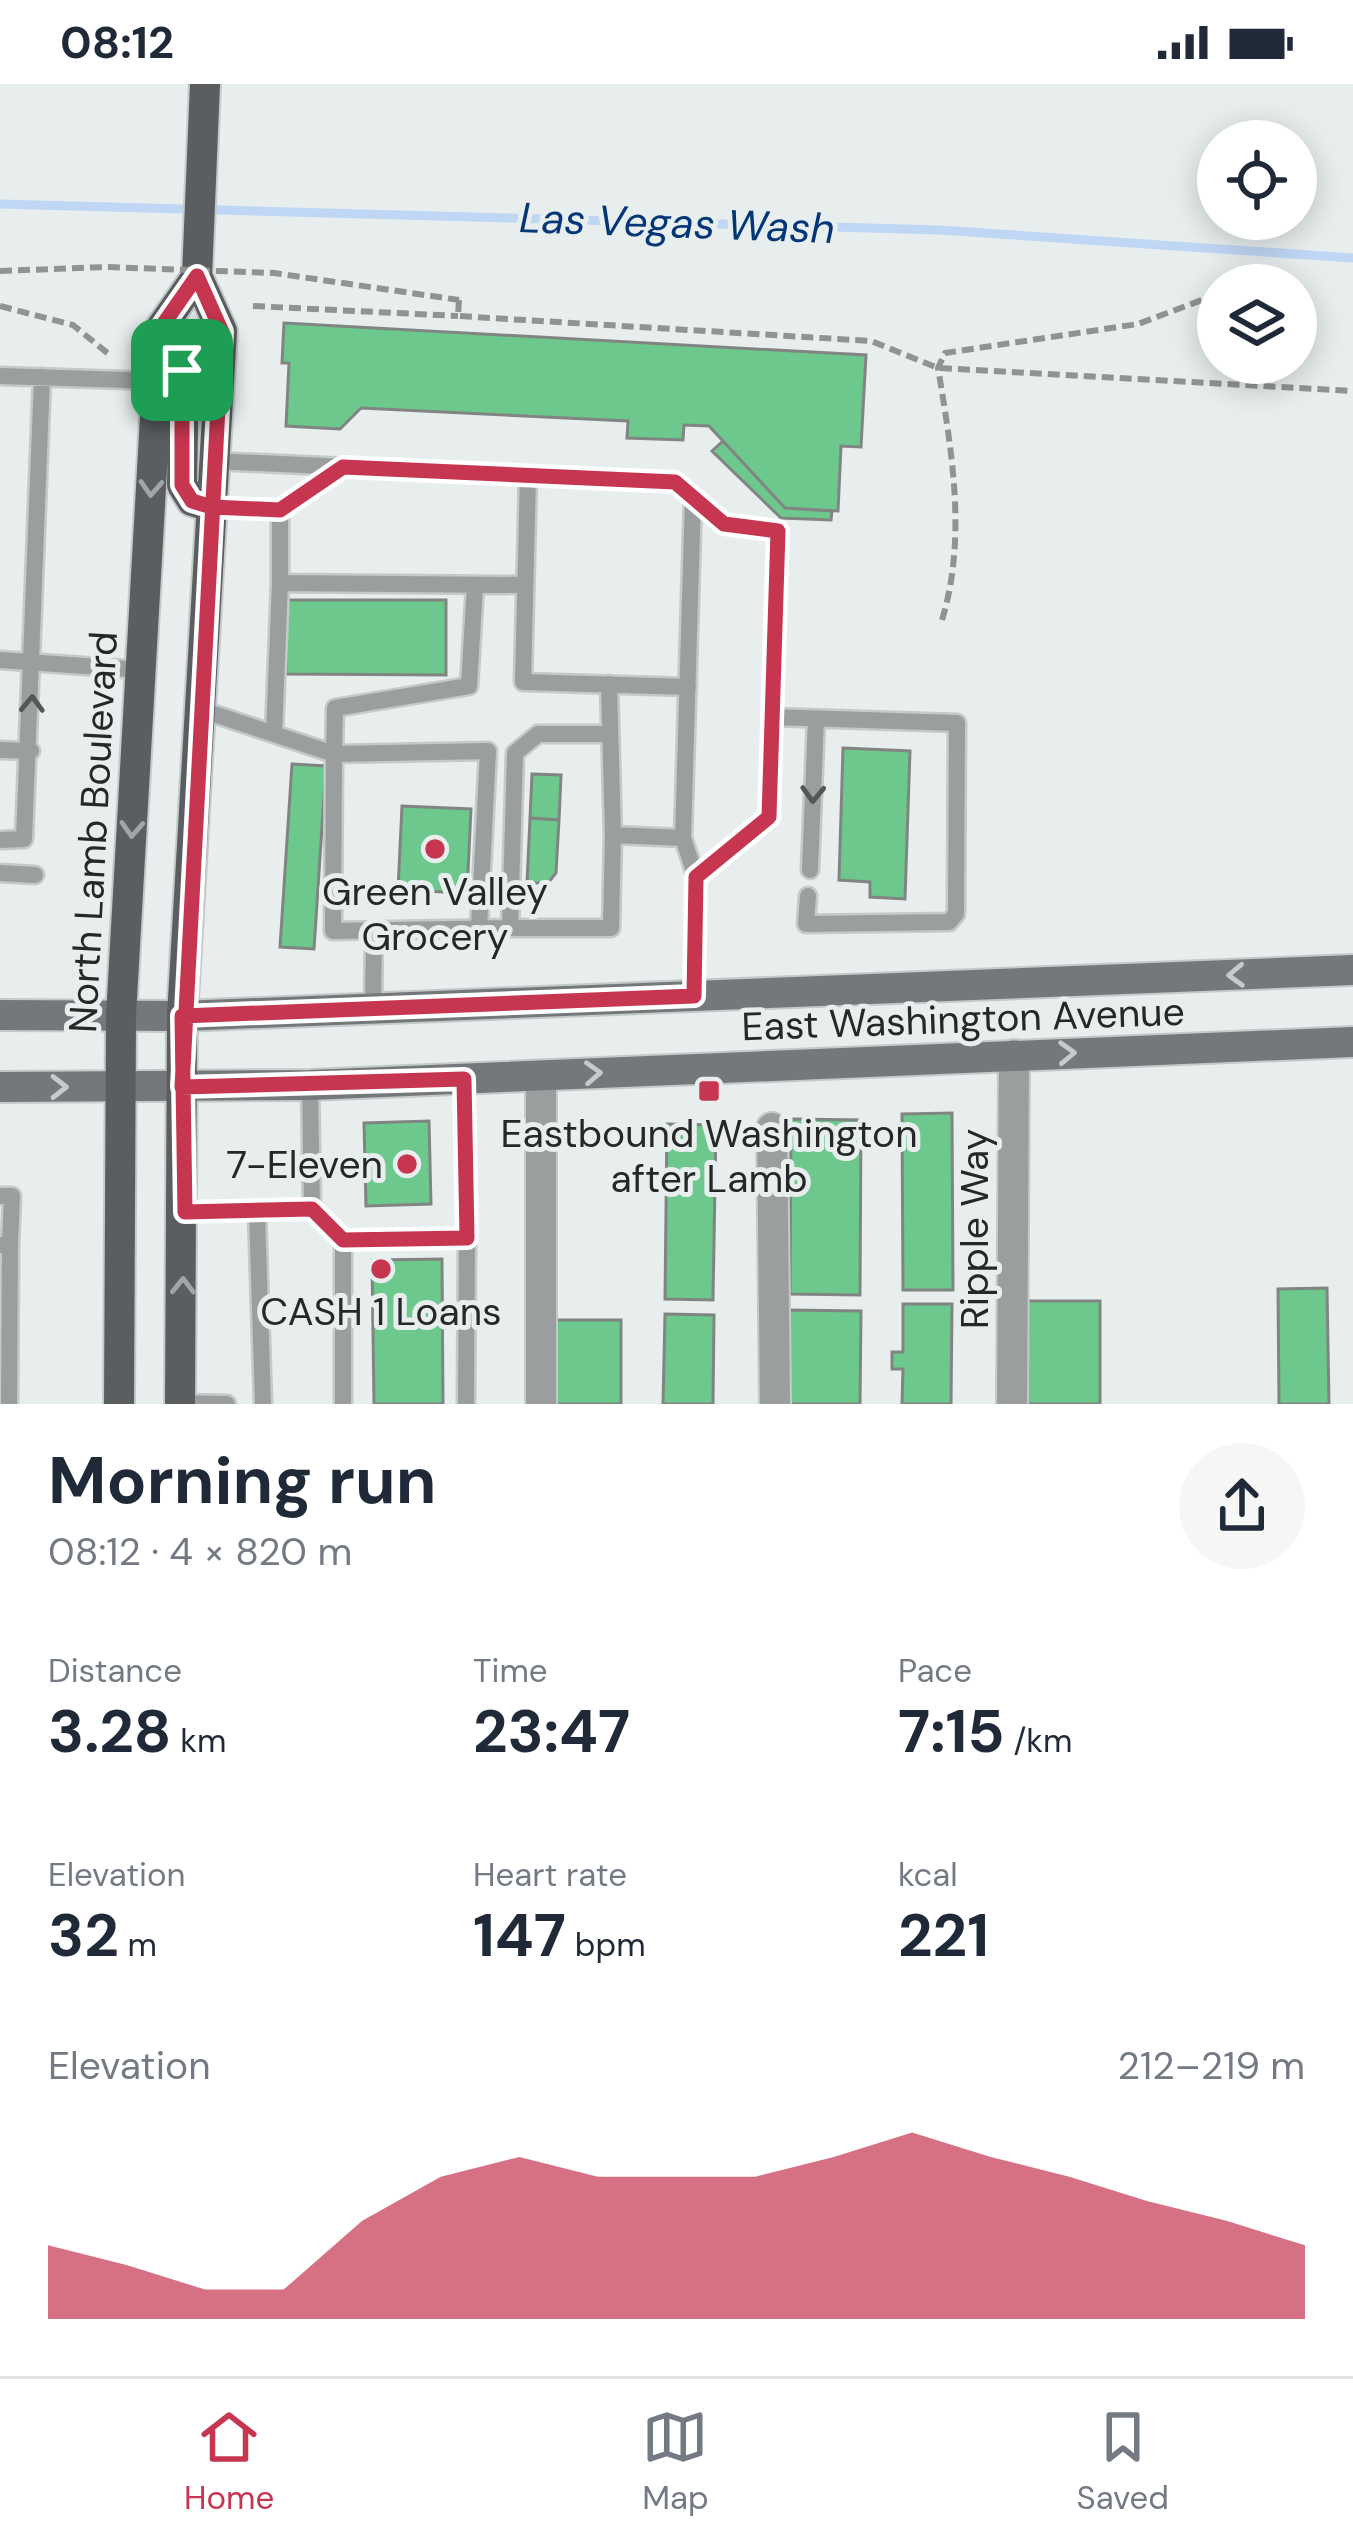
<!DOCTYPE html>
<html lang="en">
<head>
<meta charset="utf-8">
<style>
  body { margin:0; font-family:"DM Sans",sans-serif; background:#f6f6f7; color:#1f2937; height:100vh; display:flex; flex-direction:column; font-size:45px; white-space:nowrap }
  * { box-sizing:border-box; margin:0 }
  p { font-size:39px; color:#747a83 }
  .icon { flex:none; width:66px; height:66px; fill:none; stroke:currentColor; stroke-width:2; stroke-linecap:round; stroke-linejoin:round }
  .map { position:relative; height:1320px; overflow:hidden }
  .panel { display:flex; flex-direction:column; background:#fff; flex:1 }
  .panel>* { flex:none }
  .controls { position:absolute; left:1197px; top:36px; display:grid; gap:24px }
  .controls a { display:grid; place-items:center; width:120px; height:120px; border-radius:50%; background:#fff; box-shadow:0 6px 30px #0003; font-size:60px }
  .pin { position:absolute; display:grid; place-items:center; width:102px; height:102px; color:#fff; margin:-51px; border-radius:24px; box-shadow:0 6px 18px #0006 }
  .round { display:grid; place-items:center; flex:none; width:126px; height:126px; border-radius:63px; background:#f6f6f7 }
  .headline { display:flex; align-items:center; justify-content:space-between; height:204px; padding:0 48px }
  h1 { font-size:66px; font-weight:700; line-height:90px }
  .figures { display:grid; grid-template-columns:repeat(3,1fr); gap:18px; height:204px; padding:12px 48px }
  .figures div { display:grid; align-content:center }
  .figures b { font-size:60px; font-weight:700 }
  .figures small { font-size:33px; font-weight:400 }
  .figures p { font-size:33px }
  .chart { height:336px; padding:24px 48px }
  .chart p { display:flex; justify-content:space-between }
  .chart svg { width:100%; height:216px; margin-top:12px; fill:#c63651; opacity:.7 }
  .status { display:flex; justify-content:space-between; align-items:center; height:84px; padding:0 60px; background:#fff; direction:ltr }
  .status svg { height:33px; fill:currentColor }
  .tabs { display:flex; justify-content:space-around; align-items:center; height:168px; border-top:3px solid #e0e1e3; background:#fff; font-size:33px; color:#747a83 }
  .tabs a { display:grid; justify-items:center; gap:6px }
  .tabs .active { color:#c63651 }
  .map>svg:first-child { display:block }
</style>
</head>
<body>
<div class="status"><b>08:12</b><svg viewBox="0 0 49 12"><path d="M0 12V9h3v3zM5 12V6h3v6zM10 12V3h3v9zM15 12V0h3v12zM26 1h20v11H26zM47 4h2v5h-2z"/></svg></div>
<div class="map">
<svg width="1353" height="1320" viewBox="0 0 1353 1320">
  <rect width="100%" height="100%" fill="#e7eeed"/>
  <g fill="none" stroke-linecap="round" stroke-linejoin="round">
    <path stroke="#c0d6f5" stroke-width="9" d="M0 120 940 146 1353 174"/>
  </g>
  <path fill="#6cc88c" stroke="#818582" stroke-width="3" d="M284 239 866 271 861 363 841 362 838 427 785 424 709 342 684 341 683 356 627 354 628 337 361 324 340 345 286 342 289 279H282Z
    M723 357 785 424 832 427 831 436 781 434 712 367Z
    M286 516H446V591L286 590Z
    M843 664 910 667 905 815 870 813V798L839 796Z
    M292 680 326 682 314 865 280 863Z
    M532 690 561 691 559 736 530 734Z
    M402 722 471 725 467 809 398 806Z
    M530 734 559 736 556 789 548 799H527Z
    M952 1029 953 1206H903L902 1030Z
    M791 1035 861 1036 860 1211 790 1210Z
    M429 1037 431 1120 366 1122 364 1039Z
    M667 1040 716 1041 713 1216 665 1215Z
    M442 1175 443 1320H374L372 1176Z
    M1327 1204 1329 1320H1279L1278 1205Z
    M1027 1217H1100V1320H1027Z
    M903 1220H952L951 1320H902L903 1285H892V1268H903Z
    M789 1226 861 1227 860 1320H789Z
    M665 1230 714 1231 713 1320H663Z
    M552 1236H621V1320H552Z"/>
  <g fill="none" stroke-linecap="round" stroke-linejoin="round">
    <defs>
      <path id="lane" d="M0 292 157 297
        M214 377 675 398 724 440 778 447 769 733 696 793 694 912
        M528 391 523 598 688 603
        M693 413 683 754 696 793
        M211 423 280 426V499L525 501
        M280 426 343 383
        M475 501 469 602 335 624 334 670 488 667 479 844
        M0 576 141 586
        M609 600 613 751 683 754
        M199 625 334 670 333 847 510 844
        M772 633 957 639 956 830 949 838 806 840 808 812
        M274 650 280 499
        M610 650H538L515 669 510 844H611L613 751
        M0 666 31 667
        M0 756 24 755 42 293
        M810 786 816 635
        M0 789 35 791
        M373 924 374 846
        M310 1001 312 1125 343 1156 467 1154 464 995
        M0 1112H12L10 1161
        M185 1128 312 1125
        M257 1128 263 1320
        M343 1156V1320
        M0 1161H10L9 1320
        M180 1319 227 1320
        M466 1320 467 1154"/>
      <path id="street" d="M541 992V1320
        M772 1044 775 1320
        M1012 1320 1014 971"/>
      <path id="secondary" d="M0 931 182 932 1353 886
        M0 1003 310 1001 1353 958"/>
      <path id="primary" d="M160 245 184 297 182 401 192 417 211 423
        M119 1320 121 932 160 245 197 192
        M180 1320 182 932 222 247 197 192 205 0"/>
    </defs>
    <use href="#lane" stroke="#c4cac9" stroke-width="21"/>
    <use href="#street" stroke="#c4cac9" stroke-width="34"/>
    <use href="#secondary" stroke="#c4cac9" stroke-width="34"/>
    <use href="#primary" stroke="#c4cac9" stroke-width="34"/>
    <path stroke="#8f9493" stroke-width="6" stroke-dasharray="12 6" stroke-linecap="butt" d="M459 216 458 232 871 257 938 284 1353 307
      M0 222 73 241 111 272
      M253 222 458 232
      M942 536C967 454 952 368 938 284L945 269 1138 240 1218 210"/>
    <use href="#lane" stroke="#9b9e9f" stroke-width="16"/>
    <use href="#street" stroke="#9b9e9f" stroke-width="30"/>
    <use href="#secondary" stroke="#75787a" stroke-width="30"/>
    <use href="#primary" stroke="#5a5e60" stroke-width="30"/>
    <path stroke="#8f9493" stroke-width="6" stroke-dasharray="12 6" stroke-linecap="butt" d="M0 187 106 183 274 189 459 216"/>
  </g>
  <defs><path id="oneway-chevron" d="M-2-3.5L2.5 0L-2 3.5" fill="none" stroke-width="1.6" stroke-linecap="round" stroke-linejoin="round" transform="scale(3)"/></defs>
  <g stroke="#a0a6a6">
    <use href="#oneway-chevron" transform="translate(151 404) rotate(93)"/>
    <use href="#oneway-chevron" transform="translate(132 745) rotate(93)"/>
    <use href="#oneway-chevron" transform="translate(183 1202) rotate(-89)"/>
  </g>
  <g stroke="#545757">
    <use href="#oneway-chevron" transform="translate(32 620) rotate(-88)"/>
    <use href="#oneway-chevron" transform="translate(813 710) rotate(92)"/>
  </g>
  <g stroke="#c5cbca">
    <use href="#oneway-chevron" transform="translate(1236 891) rotate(178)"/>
    <use href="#oneway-chevron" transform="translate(1067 969) rotate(-2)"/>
    <use href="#oneway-chevron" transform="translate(593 989) rotate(-3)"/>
    <use href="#oneway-chevron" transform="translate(59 1003)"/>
  </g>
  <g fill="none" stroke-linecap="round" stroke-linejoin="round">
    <defs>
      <path id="route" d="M182 286 160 245 197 192 222 248 182 1003 464 995 467 1154 343 1156 312 1125 185 1128 182 932 694 912 696 793 769 733 778 447 724 440 675 398 343 383 280 426 212 423 192 417 182 401V286"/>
    </defs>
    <use href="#route" stroke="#fff" stroke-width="24"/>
    <use href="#route" stroke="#c63651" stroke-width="15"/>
  </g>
  <g fill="#c63651" stroke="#e7eeed" stroke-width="4.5">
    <circle cx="435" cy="765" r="12"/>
    <rect x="697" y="995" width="24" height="24" rx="6"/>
    <circle cx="407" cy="1080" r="12"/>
    <circle cx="381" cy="1185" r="12"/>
  </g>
  <g text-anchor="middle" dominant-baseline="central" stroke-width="10" stroke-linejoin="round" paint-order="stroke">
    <g font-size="39" fill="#252827" stroke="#e7eeed">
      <text transform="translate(93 748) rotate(-87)">North Lamb Boulevard</text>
      <text transform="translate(963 935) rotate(-2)">East Washington Avenue</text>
      <text transform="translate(974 1145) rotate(-90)">Ripple Way</text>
    </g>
    <g font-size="39" fill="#252827" stroke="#e7eeed">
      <text x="435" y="807">Green Valley<tspan x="435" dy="45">Grocery</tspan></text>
      <text x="709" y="1049">Eastbound Washington<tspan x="709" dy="45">after Lamb</tspan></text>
      <text x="383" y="1080" text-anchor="end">7-Eleven</text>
      <text x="381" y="1227">CASH 1 Loans</text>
    </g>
    <g font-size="42" font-style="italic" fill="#023678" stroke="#e7eeed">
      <text transform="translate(677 139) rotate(2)">Las Vegas Wash</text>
    </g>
  </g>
</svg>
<div class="controls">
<a><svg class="icon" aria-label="locate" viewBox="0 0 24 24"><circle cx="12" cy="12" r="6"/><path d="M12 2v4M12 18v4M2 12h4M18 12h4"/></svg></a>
<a><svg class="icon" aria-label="layers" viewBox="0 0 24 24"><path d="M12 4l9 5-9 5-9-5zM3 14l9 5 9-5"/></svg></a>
</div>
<div class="pin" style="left:182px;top:286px;background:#1e9e55"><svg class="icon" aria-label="arrive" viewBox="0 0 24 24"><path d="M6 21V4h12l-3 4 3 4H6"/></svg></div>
</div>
<section class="panel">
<div class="headline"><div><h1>Morning run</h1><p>08:12 · 4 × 820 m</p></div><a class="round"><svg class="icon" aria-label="share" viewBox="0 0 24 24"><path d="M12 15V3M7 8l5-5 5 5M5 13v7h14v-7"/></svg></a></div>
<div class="figures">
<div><p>Distance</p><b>3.28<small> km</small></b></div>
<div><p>Time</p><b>23:47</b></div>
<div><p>Pace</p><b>7:15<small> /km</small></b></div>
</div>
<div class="figures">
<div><p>Elevation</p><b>32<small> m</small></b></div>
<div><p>Heart rate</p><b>147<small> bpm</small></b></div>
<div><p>kcal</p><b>221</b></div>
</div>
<div class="chart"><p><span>Elevation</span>212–219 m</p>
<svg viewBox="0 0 160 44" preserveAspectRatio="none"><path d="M0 44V29L10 33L20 38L30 38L40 24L50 15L60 11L70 15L80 15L90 15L100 11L110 6L120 11L130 15L140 20L150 24L160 29V44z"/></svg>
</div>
</section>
<nav class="tabs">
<a class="active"><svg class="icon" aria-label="home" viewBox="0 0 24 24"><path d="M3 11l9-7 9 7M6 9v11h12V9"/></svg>Home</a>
<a><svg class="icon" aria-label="map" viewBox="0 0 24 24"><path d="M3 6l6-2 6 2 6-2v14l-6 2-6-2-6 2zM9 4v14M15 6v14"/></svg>Map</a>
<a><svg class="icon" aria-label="saved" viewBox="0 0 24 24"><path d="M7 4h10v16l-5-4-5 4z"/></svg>Saved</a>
</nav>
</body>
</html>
